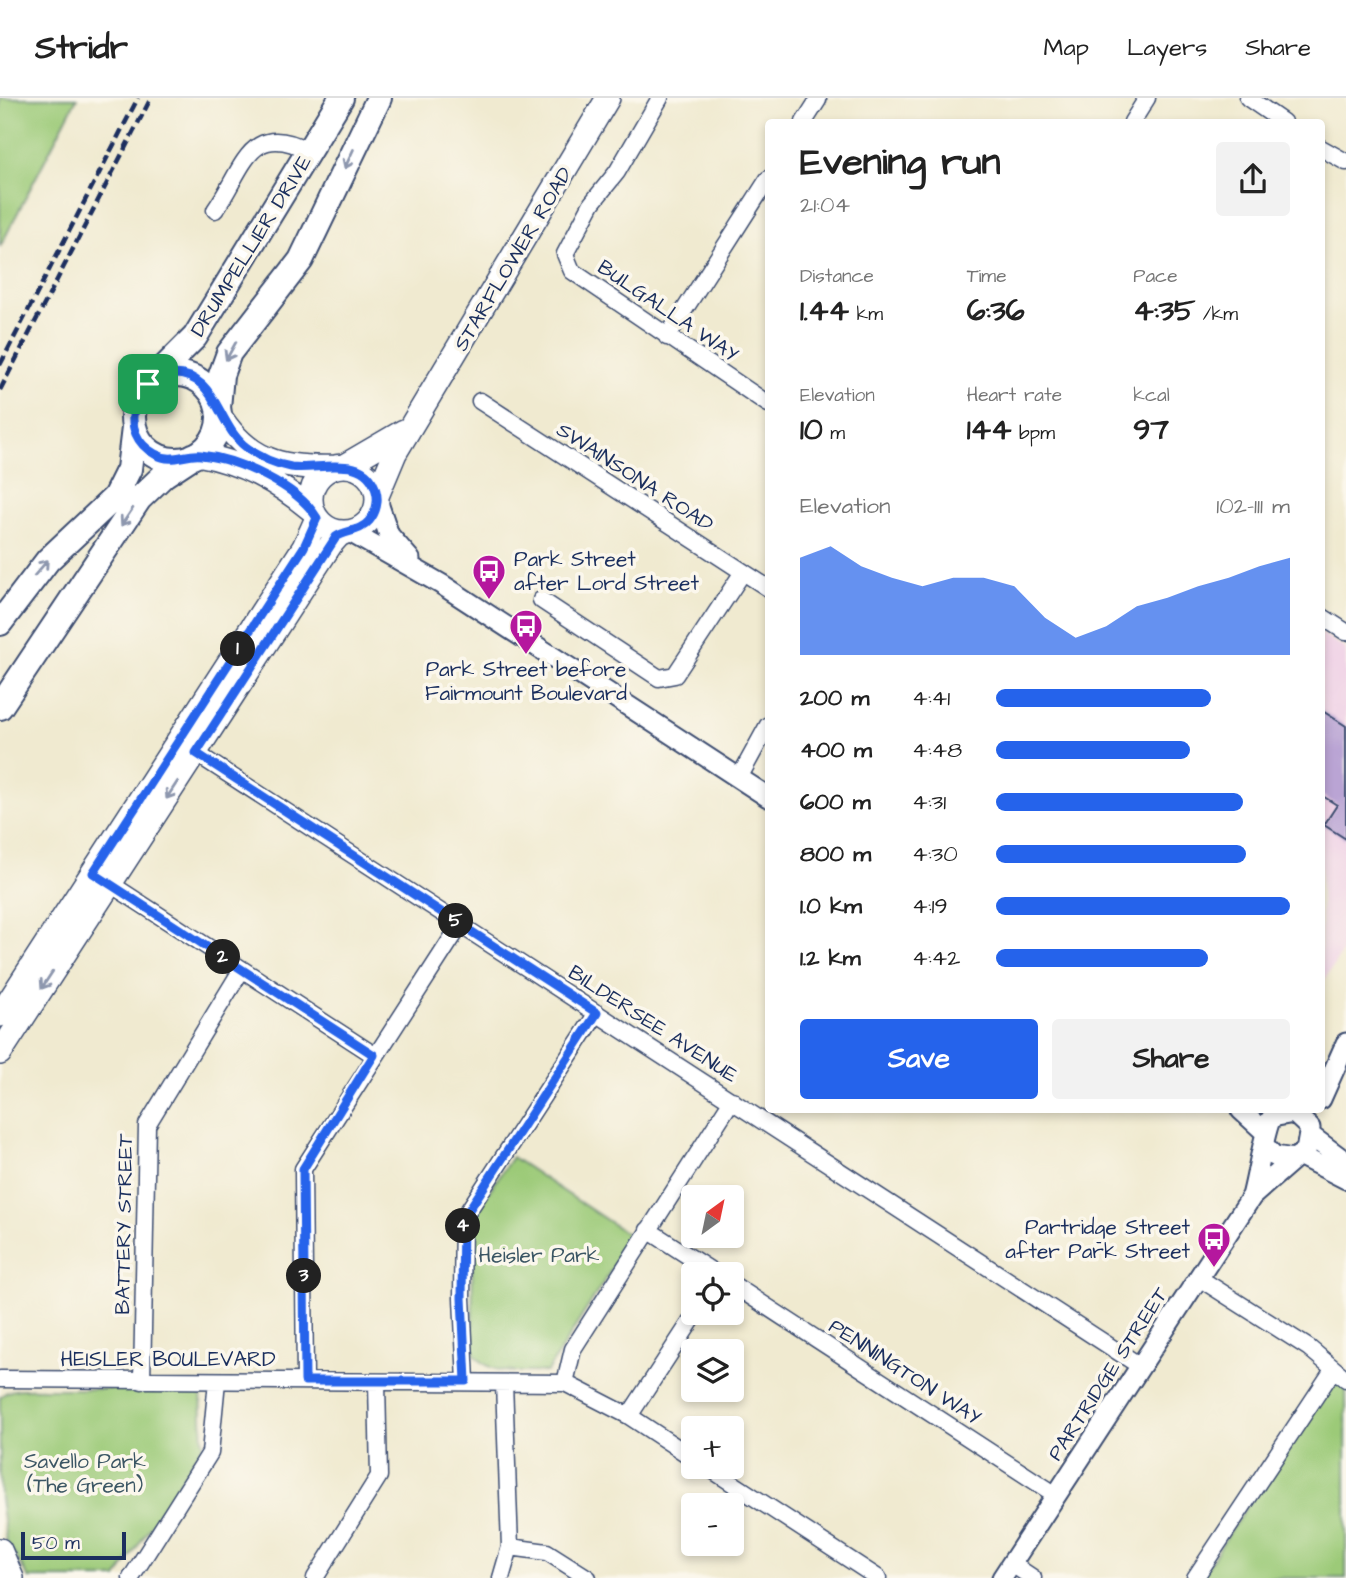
<!DOCTYPE html>
<html lang="en">
<head>
<meta charset="utf-8">
<style>
  body { margin:0; font-family:"Architects Daughter",sans-serif; background:#f2f2f2; color:#222; height:100vh; display:flex; flex-direction:column; font-size:26px; white-space:nowrap }
  * { box-sizing:border-box; margin:0 }
  p { font-size:23px; color:#767676 }
  .icon { flex:none; width:38px; height:38px; fill:none; stroke:currentColor; stroke-width:2; stroke-linecap:round; stroke-linejoin:round }
  .map { position:relative; flex:1; overflow:hidden }
  .details { position:absolute; left:765px; top:21px; width:560px; height:994px; display:flex; flex-direction:column; background:#fff; border-radius:7px; box-shadow:0 4px 10px #0003 }
  .details>* { flex:none }
  .needle { width:46px; rotate:33deg }
  .fabs { position:absolute; left:681px; top:1087px; display:grid; gap:14px }
  .fabs a { display:grid; place-items:center; width:63px; height:63px; border-radius:7px; background:#fff; box-shadow:0 4px 10px #0003; font-size:35px }
  .scale { position:absolute; left:21px; bottom:18px; width:105px; box-sizing:border-box; padding-left:7px; border:4px solid #1b2f5e; border-top:0; font-size:19px; line-height:24px; white-space:nowrap; color:#1b2f5e; -webkit-text-stroke:5px #fbf7ec; paint-order:stroke }
  .pin { position:absolute; display:grid; place-items:center; width:60px; height:60px; color:#fff; margin:-30px; border-radius:14px; box-shadow:0 4px 10px #0006 }
  .km { position:absolute; width:35px; height:35px; margin:-18px; border-radius:50%; background:#222; color:#fff; font-size:19px; line-height:35px; text-align:center }
  .round { display:grid; place-items:center; flex:none; width:74px; height:74px; border-radius:7px; background:#f2f2f2 }
  .headline { display:flex; align-items:center; justify-content:space-between; height:119px; padding:0 35px }
  h1 { font-size:38px; font-weight:700; line-height:52px }
  .figures { display:grid; grid-template-columns:repeat(3,1fr); gap:10px; height:119px; padding:7px 35px }
  .figures div { display:grid; align-content:center }
  .figures b { font-size:30px; font-weight:700 }
  .figures small { font-size:19px; font-weight:400 }
  .figures p { font-size:19px }
  .chart { height:196px; padding:14px 35px }
  .chart p { display:flex; justify-content:space-between }
  .chart svg { width:100%; height:126px; margin-top:7px; fill:#2563eb; opacity:.7 }
  .button { display:flex; gap:14px; margin-top:auto; padding:14px 35px }
  .button a { flex:1; height:80px; border-radius:7px; background:#2563eb; color:#fff; font-size:28px; font-weight:700; line-height:80px; text-align:center }
  .button a+a { background:#f2f2f2; color:#222 }
  ul { padding:0 35px; list-style:none; font-size:23px }
  li { display:grid; grid-template-columns:112px 84px 1fr; align-items:center; height:52px }
  li i { height:18px; border-radius:9px; background:#2563eb }
  header { display:flex; align-items:center; gap:42px; box-sizing:border-box; height:98px; padding:0 35px; background:#fff; border-bottom:2px solid #e0e0e0 }
  header strong { font-size:33px }
  nav { display:flex; gap:38px; margin-inline-start:auto; font-size:24px }
  .map>svg:first-child { display:block }
</style>
</head>
<body>
<header>
<strong>Stridr</strong>
<nav><a>Map</a><a>Layers</a><a>Share</a></nav>
</header>
<div class="map">
<svg width="1346" height="1480" viewBox="0 0 1346 1480">
  <rect width="100%" height="100%" fill="#fbf7ec"/>
  <filter id="ink" filterUnits="userSpaceOnUse"><feTurbulence type="fractalNoise" baseFrequency=".0143" numOctaves="2"/><feDisplacementMap in="SourceGraphic" scale="14" xChannelSelector="R" yChannelSelector="G"/><feConvolveMatrix kernelMatrix="1 2 1 2 8 2 1 2 1" color-interpolation-filters="sRGB"/></filter>
  <filter id="wash" filterUnits="userSpaceOnUse"><feTurbulence type="fractalNoise" baseFrequency=".00686" numOctaves="4" result="noise"/><feDisplacementMap in="SourceGraphic" scale="28" xChannelSelector="R" yChannelSelector="G"/><feGaussianBlur stdDeviation="1.57" result="paint"/><feColorMatrix in="noise" values="0 0 0 0 0 0 0 0 0 0 0 0 0 0 0 0 0 1.4 0 .05"/><feComposite in="paint" operator="in"/></filter>
  <g filter="url(#wash)">
    <rect width="100%" height="100%" fill="#f0ead0"/>
    <path fill="#efd0e6" d="M1321 535 1346 551V848L1321 887Z"/>
    <path fill="#9cca78" stroke="#5c7c6b" stroke-width="2" d="M0 0H77L0 149Z
      M512 1059 632 1139 547 1274C519 1273 490 1280 473 1254L472 1119Z
      M1333 1276 1346 1285V1480H1200Z
      M48 1291H201L203 1347 117 1480H29L6 1443 0 1399V1299C11 1288 34 1291 48 1291Z"/>
    <g id="blocks">
      <path fill="#baa4d4" d="M1321 612 1346 628V741L1324 727 1337 707 1321 697Z"/>
    </g>
  </g>
  <g filter="url(#ink)">
    <use href="#blocks" fill-opacity="0" stroke="#3b4b6f" stroke-width="2"/>
    <g fill="none" stroke-linecap="round" stroke-linejoin="round">
      <defs>
        <path id="minor" d="M660 0 617 74 592 105 565 156 572 173 768 306
          M1248 0 1283 24
          M804 24 818 2
          M1132 24 1147 0
          M1321 50 1346 64
          M215 112C244 71 249 21 309 53
          M667 239 768 81
          M480 303 768 490
          M541 502 659 580 675 577 743 474
          M1321 518 1346 534
          M188 650 1140 1268
          M739 680 768 627
          M103 781 374 957
          M648 1132 716 1176
          M1199 1180 1309 1250 1346 1281
          M732 1186 1056 1397
          M0 1281 565 1285 629 1318 693 1360
          M142 1283 147 1027 242 871
          M305 1283 303 1071 461 826
          M466 1283 462 1200 463 1121 597 915
          M565 1285 573 1251 732 1002
          M629 1318 697 1214
          M706 1368 878 1480
          M510 1449 547 1454 588 1480
          M1012 1466 1033 1480
          M131 1480 210 1355 217 1283
          M315 1480 379 1378 377 1285
          M501 1480 510 1449 504 1285
          M1195 1480 1333 1272"/>
        <path id="tertiary" d="M377 402 389 437 410 461
          M350 434 441 486 768 699
          M1321 1001 1346 945
          M1241 1012 1264 1033
          M1311 1038 1346 1064
          M1301 1058 1346 1081
          M1252 1098C1257 1081 1265 1028 1272 1019L1294 1015 1310 1030 1306 1053 1294 1061 1274 1058 1265 1048
          M1002 1480 1252 1098 1294 1061"/>
        <path id="secondary" d="M218 315C248 364 282 371 336 369
          M197 356C243 364 278 384 313 413
          M311 401a33 33 0 1 1 66 0a33 33 0 1 1-66 0Z
          M344 368 404 333
          M377 398 395 355 608 0
          M0 917 304 449 317 420
          M0 955 331 446 339 437 346 434
          M0 1452 12 1480"/>
        <path id="primary" d="M133 319a43 43 0 1 1 86 0a43 43 0 1 1-86 0Z
          M148 286 195 239 341 0
          M218 310 221 277 229 255 301 162 379 0
          M0 525 48 462 115 399 129 371 134 330
          M0 609 139 401 164 377 193 358"/>
      </defs>
      <use href="#minor" stroke="#3b4b6f" stroke-width="19"/>
      <use href="#tertiary" stroke="#3b4b6f" stroke-width="23"/>
      <use href="#secondary" stroke="#3b4b6f" stroke-width="26"/>
      <use href="#primary" stroke="#3b4b6f" stroke-width="28"/>
      <use href="#minor" stroke="#fff" stroke-width="16"/>
      <use href="#tertiary" stroke="#fff" stroke-width="19"/>
      <use href="#secondary" stroke="#fff" stroke-width="23"/>
      <use href="#primary" stroke="#fff" stroke-width="24"/>
      <path stroke="#1b2f5e" stroke-width="4.5" stroke-dasharray="10 5" stroke-linecap="butt" d="M0 267 138 0
        M0 292 151 0"/>
    </g>
    <defs><path id="oneway-shaft" d="M-6 0H5M1.5-3L5.5 0L1.5 3" fill="none" stroke-width="1.6" stroke-linecap="round" stroke-linejoin="round" transform="scale(1.75)"/></defs>
    <g stroke="#8d97ae">
      <use href="#oneway-shaft" transform="translate(349 61) rotate(115)"/>
      <use href="#oneway-shaft" transform="translate(231 253) rotate(119)"/>
      <use href="#oneway-shaft" transform="translate(127 419) rotate(124)"/>
      <use href="#oneway-shaft" transform="translate(41 470) rotate(-49)"/>
      <use href="#oneway-shaft" transform="translate(172 692) rotate(123)"/>
      <use href="#oneway-shaft" transform="translate(47 882) rotate(123)"/>
    </g>
  </g>
  <g fill="none" stroke-linecap="round" stroke-linejoin="round" filter="url(#ink)">
    <defs>
      <path id="route" d="M170 276C217 273 216 326 246 349 259 359 275 366 291 369 318 373 366 354 376 393 379 403 376 415 369 423 360 434 346 432 336 439L196 655 597 915 463 1121 462 1200 466 1283H305L303 1071 374 957 93 775 304 449 317 420C298 388 238 361 201 357 185 355 173 366 155 356 117 336 132 283 170 276Z"/>
    </defs>
    <use href="#route" stroke="#fff" stroke-width="14"/>
    <use href="#route" stroke="#2563eb" stroke-width="9"/>
  </g>
  <defs>
    <symbol id="bus-pin" viewBox="-11 -11 22 30"><path d="M0 17L-7.5 6A9.5 9.5 0 1 1 7.5 6Z" fill="#b5179e" stroke="#fbf7ec"/><path d="M-5-6H5V4H4V6H2V4H-2V6H-4V4H-5ZM-3.5-4V0h7V-4ZM-3.5 1.2v1.5H-2V1.2ZM2 1.2v1.5H3.5V1.2Z" fill="#fff"/></symbol>
  </defs>
  <g fill-rule="evenodd">
    <use href="#bus-pin" x="470" y="454" width="38" height="52"/>
    <use href="#bus-pin" x="507" y="509" width="38" height="52"/>
    <use href="#bus-pin" x="1195" y="1122" width="38" height="52"/>
  </g>
  <g text-anchor="middle" dominant-baseline="central" stroke-width="7" stroke-linejoin="round" paint-order="stroke">
    <g font-size="21" fill="#1b2f5e" stroke="#fbf7ec">
      <text transform="translate(251 148) rotate(-58)">DRUMPELLIER DRIVE</text>
      <text transform="translate(513 161) rotate(-59)">STARFLOWER ROAD</text>
      <text transform="translate(668 213) rotate(34)">BULGALLA WAY</text>
      <text transform="translate(635 379) rotate(33)">SWAINSONA ROAD</text>
      <text transform="translate(653 926) rotate(33)">BILDERSEE AVENUE</text>
      <text transform="translate(124 1126) rotate(-89)">BATTERY STREET</text>
      <text x="168" y="1261">HEISLER BOULEVARD</text>
      <text transform="translate(905 1274) rotate(33)">PENNINGTON WAY</text>
      <text transform="translate(1108 1276) rotate(-57)">PARTRIDGE STREET</text>
    </g>
    <g font-size="21" fill="#1b2f5e" stroke="#fbf7ec" text-anchor="start">
      <text x="514" y="461">Park Street<tspan x="514" dy="24">after Lord Street</tspan></text>
      <text x="526" y="571" text-anchor="middle">Park Street before<tspan x="526" dy="24">Fairmount Boulevard</tspan></text>
      <text x="1190" y="1129" text-anchor="end">Partridge Street<tspan x="1190" dy="24">after Park Street</tspan></text>
    </g>
    <g font-size="21" fill="#3b5664" stroke="#fbf7ec">
      <text x="539" y="1157">Heisler Park</text>
      <text x="85" y="1363">Savello Park<tspan x="85" dy="24">(The Green)</tspan></text>
    </g>
  </g>
</svg>
<div class="fabs">
<a><svg class="needle" viewBox="-14 -14 28 28"><path d="M0-13l5 13h-10z" fill="#e53935"/><path d="M0 13l5-13h-10z" fill="#767676"/></svg></a>
<a><svg class="icon" aria-label="locate" viewBox="0 0 24 24"><circle cx="12" cy="12" r="6"/><path d="M12 2v4M12 18v4M2 12h4M18 12h4"/></svg></a>
<a><svg class="icon" aria-label="layers" viewBox="0 0 24 24"><path d="M12 4l9 5-9 5-9-5zM3 14l9 5 9-5"/></svg></a>
<a>+</a>
<a>−</a>
</div>
<div class="scale">50 m</div>
<div class="pin" style="left:148px;top:286px;background:#1e9e55"><svg class="icon" aria-label="arrive" viewBox="0 0 24 24"><path d="M6 21V4h12l-3 4 3 4H6"/></svg></div>
<b class="km" style="left:238px;top:551px">1</b>
<b class="km" style="left:223px;top:859px">2</b>
<b class="km" style="left:304px;top:1178px">3</b>
<b class="km" style="left:463px;top:1128px">4</b>
<b class="km" style="left:456px;top:823px">5</b>
<section class="details">
<div class="headline"><div><h1>Evening run</h1><p>21:04</p></div><a class="round"><svg class="icon" aria-label="share" viewBox="0 0 24 24"><path d="M12 15V3M7 8l5-5 5 5M5 13v7h14v-7"/></svg></a></div>
<div class="figures">
<div><p>Distance</p><b>1.44<small> km</small></b></div>
<div><p>Time</p><b>6:36</b></div>
<div><p>Pace</p><b>4:35<small> /km</small></b></div>
</div>
<div class="figures">
<div><p>Elevation</p><b>10<small> m</small></b></div>
<div><p>Heart rate</p><b>144<small> bpm</small></b></div>
<div><p>kcal</p><b>97</b></div>
</div>
<div class="chart"><p><span>Elevation</span>102–111 m</p>
<svg viewBox="0 0 160 44" preserveAspectRatio="none"><path d="M0 44V10L10 6L20 13L30 17L40 20L50 17L60 17L70 20L80 31L90 38L100 34L110 27L120 24L130 20L140 17L150 13L160 10V44z"/></svg>
</div>
<ul>
<li><b>200 m</b>4:41<i style="width:73%"></i></li>
<li><b>400 m</b>4:48<i style="width:66%"></i></li>
<li><b>600 m</b>4:31<i style="width:84%"></i></li>
<li><b>800 m</b>4:30<i style="width:85%"></i></li>
<li><b>1.0 km</b>4:19<i style="width:100%"></i></li>
<li><b>1.2 km</b>4:42<i style="width:72%"></i></li>
</ul>
<div class="button"><a>Save</a><a>Share</a></div>
</section>
</div>
</body>
</html>
